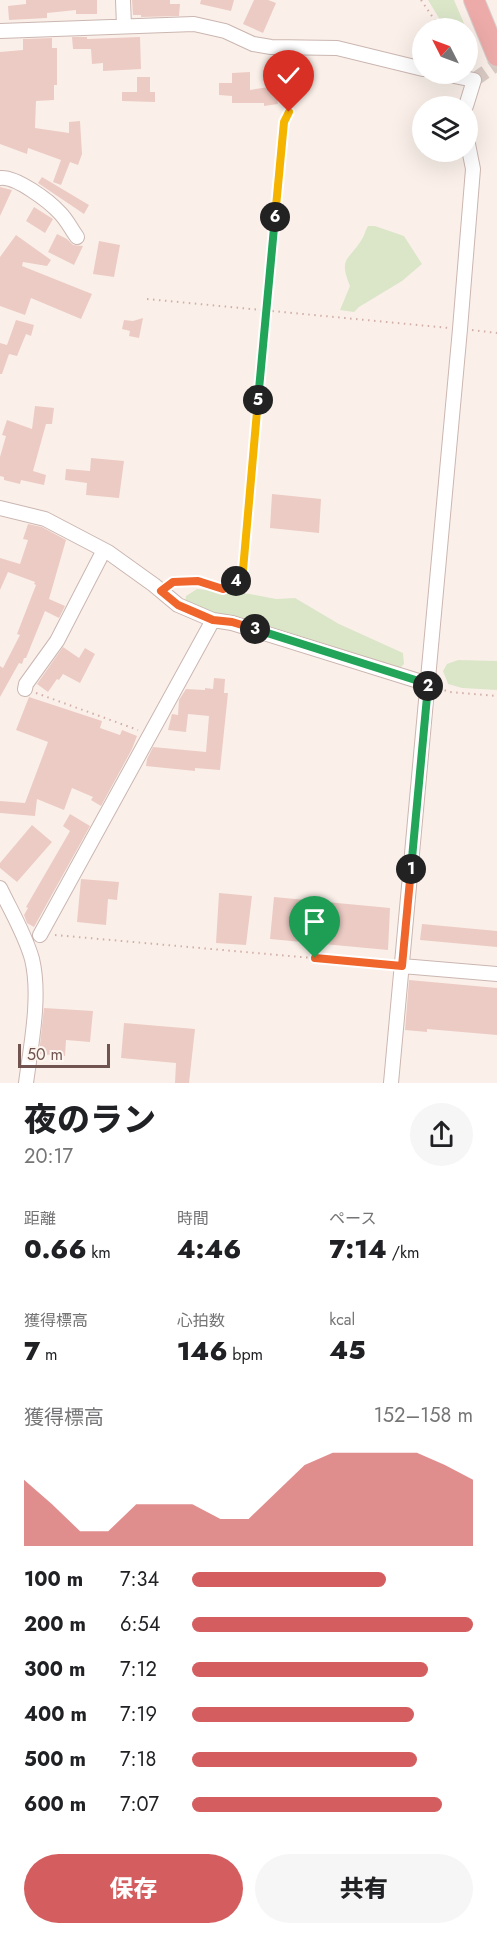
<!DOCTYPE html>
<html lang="ja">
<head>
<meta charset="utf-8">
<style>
  body { margin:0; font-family:Jost,"Noto Sans JP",sans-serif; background:#f6f6f6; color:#202124; height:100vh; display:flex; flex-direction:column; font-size:22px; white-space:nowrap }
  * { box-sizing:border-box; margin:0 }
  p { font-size:20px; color:#757577 }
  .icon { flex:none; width:33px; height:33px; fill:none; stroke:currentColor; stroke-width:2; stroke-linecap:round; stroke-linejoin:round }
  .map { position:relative; height:1083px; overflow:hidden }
  .drawer { display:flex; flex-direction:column; background:#fff; flex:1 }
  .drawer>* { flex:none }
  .needle { width:39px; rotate:312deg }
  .tools { position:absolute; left:412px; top:18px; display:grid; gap:12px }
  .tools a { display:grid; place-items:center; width:66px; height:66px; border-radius:50%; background:#fff; box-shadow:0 6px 24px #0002; font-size:30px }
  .scale { position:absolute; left:18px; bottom:15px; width:92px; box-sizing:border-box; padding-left:6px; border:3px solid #715450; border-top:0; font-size:16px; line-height:21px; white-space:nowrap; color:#715450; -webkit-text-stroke:4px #fdf5ef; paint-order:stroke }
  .pin { position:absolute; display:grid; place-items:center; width:51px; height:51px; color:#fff; margin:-62px -26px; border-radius:50% 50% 50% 0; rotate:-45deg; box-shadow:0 0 6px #0007 }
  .pin .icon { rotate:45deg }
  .km { position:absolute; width:30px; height:30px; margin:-15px; border-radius:50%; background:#222; color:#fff; font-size:16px; line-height:30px; text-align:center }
  .round { display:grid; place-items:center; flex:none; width:63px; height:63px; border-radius:32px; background:#f6f6f6 }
  .head { display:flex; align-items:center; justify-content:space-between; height:102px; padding:0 24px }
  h1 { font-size:33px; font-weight:800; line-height:45px }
  .figures { display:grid; grid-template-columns:repeat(3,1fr); gap:9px; height:102px; padding:6px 24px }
  .figures div { display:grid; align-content:center }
  .figures b { font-size:26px; font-weight:800 }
  .figures small { font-size:16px; font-weight:400 }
  .figures p { font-size:16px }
  .chart { height:168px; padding:12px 24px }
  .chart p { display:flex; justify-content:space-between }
  .chart svg { width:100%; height:108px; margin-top:6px; fill:#d45e5f; opacity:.7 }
  .cta { display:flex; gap:12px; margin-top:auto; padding:12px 24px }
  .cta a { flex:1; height:69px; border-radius:36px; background:#d45e5f; color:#fff; font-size:24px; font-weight:800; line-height:69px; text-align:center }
  .cta a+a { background:#f6f6f6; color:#202124 }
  ul { padding:0 24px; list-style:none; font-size:20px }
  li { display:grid; grid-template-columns:96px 72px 1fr; align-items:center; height:45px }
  li i { height:15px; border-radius:8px; background:#d45e5f }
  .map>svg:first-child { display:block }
</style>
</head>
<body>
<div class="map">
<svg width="497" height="1083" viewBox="0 0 497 1083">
  <rect width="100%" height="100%" fill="#faf0e9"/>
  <path fill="#dbe6c9" d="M428 0H454L466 28H445Z
    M468 34 476 54V62L471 64 468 62Z
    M368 226H375L404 236 422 264 402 281 359 307 354 312 340 310 350 286C338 257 349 261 362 239 365 235 365 230 368 226Z
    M197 589 250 594 276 599 295 598 339 624 403 653 404 664 400 668 224 617 185 603 186 596Z
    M458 660 497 661V690L462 688 448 684 443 671 447 664Z"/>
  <path fill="#eccbc4" d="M26 0H97V14H76V10L47 13V18L9 20 8 6 26 4Z
    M132 0H170V4H180L179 16 141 17V15H133Z
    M201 0H234L231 11 200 4Z
    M254 0H268L276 3 263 33 243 24Z
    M72 37H87V39L140 37 141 69 103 71V63L92 64 91 49H73Z
    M52 38V48H57V85H54V100L36 101 35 128 69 133V122L80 121 82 154 78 165 70 162 61 185 53 182 61 160 28 148 27 154 0 144V52L23 50V39Z
    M250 72V90L275 86 278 104 264 106V103H232V96L219 95V83H232V73Z
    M137 77H150V92H155V102L122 101V92H137Z
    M42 177 89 205 84 214 38 183Z
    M0 187 12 190 0 216Z
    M34 207 53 219 45 233 26 221Z
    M57 234 67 239 73 245 83 246 74 265 48 252Z
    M16 235 51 260 47 266 23 262 22 266 92 294 81 319 31 298 25 315 0 306V257Z
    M99 241 120 245 114 277 93 274Z
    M143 318 139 338 129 336 130 331 122 329 124 320 133 321Z
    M16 320 34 325 31 336 26 334 17 356 9 354 2 374H0V343L7 345Z
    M35 406 54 408 52 424H46L33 471 46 475 44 485 21 480 20 484 4 480V477L0 476V457L6 436 2 435 7 420 32 429Z
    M91 458 124 461 119 498 86 495 87 483 65 480 66 469 90 471Z
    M272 494 321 499 319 533 270 528Z
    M28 524 42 527 66 540 49 599 65 606 59 618 45 611 26 658H24L22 664 19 663 0 697V666L3 668 20 635 17 634 36 585 34 584 35 582 8 572 0 590V558L20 564 28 540 23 539Z
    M63 647 79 658 85 648 95 654 80 683 63 674 59 680 57 679 48 692 37 684Z
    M214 678 225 679 224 693H228L220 770 195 768V771L146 766 147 759 153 747 206 752 209 716 188 714 186 732 168 730 172 714 178 715 179 700 186 689 205 690V688L213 689Z
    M29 697 102 721 100 728 120 735 122 730 137 736 132 749 101 806 91 800 93 797 72 788 64 810 37 799 35 816 0 813V801L25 803 48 742 16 730Z
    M70 814 90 826 34 927 27 923 24 915 28 908 26 907 70 831 63 826Z
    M32 825 52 842 17 882 0 868V863Z
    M81 879 119 882 117 900 108 899 106 925 77 922Z
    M219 893 252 896 246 945 216 943Z
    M274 897 390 908 388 950 270 939Z
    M422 924 497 931V947L420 940Z
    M409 980 497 988V1035L427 1029V1032L405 1030Z
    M44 1008 93 1011 90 1042 66 1040 65 1056 39 1054Z
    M124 1023 195 1029 189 1083H175L176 1063 121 1058Z"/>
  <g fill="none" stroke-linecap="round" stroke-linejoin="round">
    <path stroke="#d8c9c3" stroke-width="14" stroke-dasharray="14 7" stroke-linecap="butt" d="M474 80 497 64"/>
    <defs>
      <path id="minor" d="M123 0 124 26
        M0 31 194 24 225 31 253 44 271 47 337 48 423 69
        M444 74 474 80 466 106
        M0 178C16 176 49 201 60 213 67 220 71 229 77 237
        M0 508 45 519 108 552 154 585 178 605 213 620 232 623 428 684
        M25 689 26 684 57 641 104 550
        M0 888C11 911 25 934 32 959 41 996 31 1045 26 1083
        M40 935 213 620
        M402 966 497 974
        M391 1083 460 329 473 169 468 144"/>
      <path id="highway" d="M474 0 497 56"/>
    </defs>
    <use href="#minor" stroke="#cbb6b1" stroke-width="16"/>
    <use href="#highway" stroke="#d7cfce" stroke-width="22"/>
    <path stroke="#d1aea8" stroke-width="2" stroke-dasharray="1.5 4.5" stroke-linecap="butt" d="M421 0 440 28
      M147 299 449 328
      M472 330 497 333
      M170 584 173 582 198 581 223 589 235 583 243 570 284 122 289 112 274 58
      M439 688 449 692 497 696
      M36 693 138 730
      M55 935 390 965"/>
    <use href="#minor" stroke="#fff" stroke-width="14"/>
    <use href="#highway" stroke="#ecaba8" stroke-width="20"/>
  </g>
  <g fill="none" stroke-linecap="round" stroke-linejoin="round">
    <defs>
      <path id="split-1" d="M315 958 402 966 411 869"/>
      <path id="split-2" d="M411 869 428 686"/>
      <path id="split-3" d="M255 629 428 684V686"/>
      <path id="split-4" d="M236 581 223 589 198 581 173 582 161 591 178 605 213 620 232 622 255 629"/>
      <path id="split-5" d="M236 581 243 570 258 400"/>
      <path id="split-6" d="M258 400 275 217"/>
      <path id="split-7" d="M275 217 284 122 289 112"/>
    </defs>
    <use href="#split-1" stroke="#fff" stroke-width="12"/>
    <use href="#split-2" stroke="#fff" stroke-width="12"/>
    <use href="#split-3" stroke="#fff" stroke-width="12"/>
    <use href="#split-4" stroke="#fff" stroke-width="12"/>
    <use href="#split-5" stroke="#fff" stroke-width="12"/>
    <use href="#split-6" stroke="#fff" stroke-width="12"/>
    <use href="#split-7" stroke="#fff" stroke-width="12"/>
    <use href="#split-1" stroke="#f0652b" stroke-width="8"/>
    <use href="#split-2" stroke="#22a559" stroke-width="8"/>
    <use href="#split-3" stroke="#22a559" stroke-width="8"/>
    <use href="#split-4" stroke="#f0652b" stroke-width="8"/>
    <use href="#split-5" stroke="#f5b400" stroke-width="8"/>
    <use href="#split-6" stroke="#22a559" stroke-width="8"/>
    <use href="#split-7" stroke="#f5b400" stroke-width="8"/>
  </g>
</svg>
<div class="tools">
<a><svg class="needle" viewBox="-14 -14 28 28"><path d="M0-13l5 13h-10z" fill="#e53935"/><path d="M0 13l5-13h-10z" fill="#757577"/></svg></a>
<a><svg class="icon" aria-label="layers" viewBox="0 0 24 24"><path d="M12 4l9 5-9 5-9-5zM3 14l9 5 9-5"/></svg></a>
</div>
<div class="scale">50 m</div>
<div class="pin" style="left:315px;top:958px;background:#1e9e55"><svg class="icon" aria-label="arrive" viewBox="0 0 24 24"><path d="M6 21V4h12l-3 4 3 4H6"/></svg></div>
<div class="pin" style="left:289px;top:112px;background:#d93025"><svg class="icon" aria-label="check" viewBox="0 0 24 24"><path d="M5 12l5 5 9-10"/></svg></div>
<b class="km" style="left:411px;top:869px">1</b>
<b class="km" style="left:428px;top:686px">2</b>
<b class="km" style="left:255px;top:629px">3</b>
<b class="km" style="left:236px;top:581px">4</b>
<b class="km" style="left:258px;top:400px">5</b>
<b class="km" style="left:275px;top:217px">6</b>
</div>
<section class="drawer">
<div class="head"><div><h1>夜のラン</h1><p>20:17</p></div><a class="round"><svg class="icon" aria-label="share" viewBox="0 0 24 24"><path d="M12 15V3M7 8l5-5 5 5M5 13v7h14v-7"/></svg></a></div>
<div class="figures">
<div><p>距離</p><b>0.66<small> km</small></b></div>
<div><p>時間</p><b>4:46</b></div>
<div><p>ペース</p><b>7:14<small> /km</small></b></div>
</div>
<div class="figures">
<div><p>獲得標高</p><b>7<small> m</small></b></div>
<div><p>心拍数</p><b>146<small> bpm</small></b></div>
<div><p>kcal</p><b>45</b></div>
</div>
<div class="chart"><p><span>獲得標高</span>152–158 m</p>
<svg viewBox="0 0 160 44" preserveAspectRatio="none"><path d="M0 44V17L10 27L20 38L30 38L40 27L50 27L60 27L70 33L80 33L90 22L100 11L110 6L120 6L130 6L140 6L150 11L160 17V44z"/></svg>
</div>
<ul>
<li><b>100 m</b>7:34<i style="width:69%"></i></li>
<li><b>200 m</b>6:54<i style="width:100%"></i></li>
<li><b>300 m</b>7:12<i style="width:84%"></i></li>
<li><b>400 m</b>7:19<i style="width:79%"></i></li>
<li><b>500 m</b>7:18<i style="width:80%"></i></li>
<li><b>600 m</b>7:07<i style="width:89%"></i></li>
</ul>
<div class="cta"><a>保存</a><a>共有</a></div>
</section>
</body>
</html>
